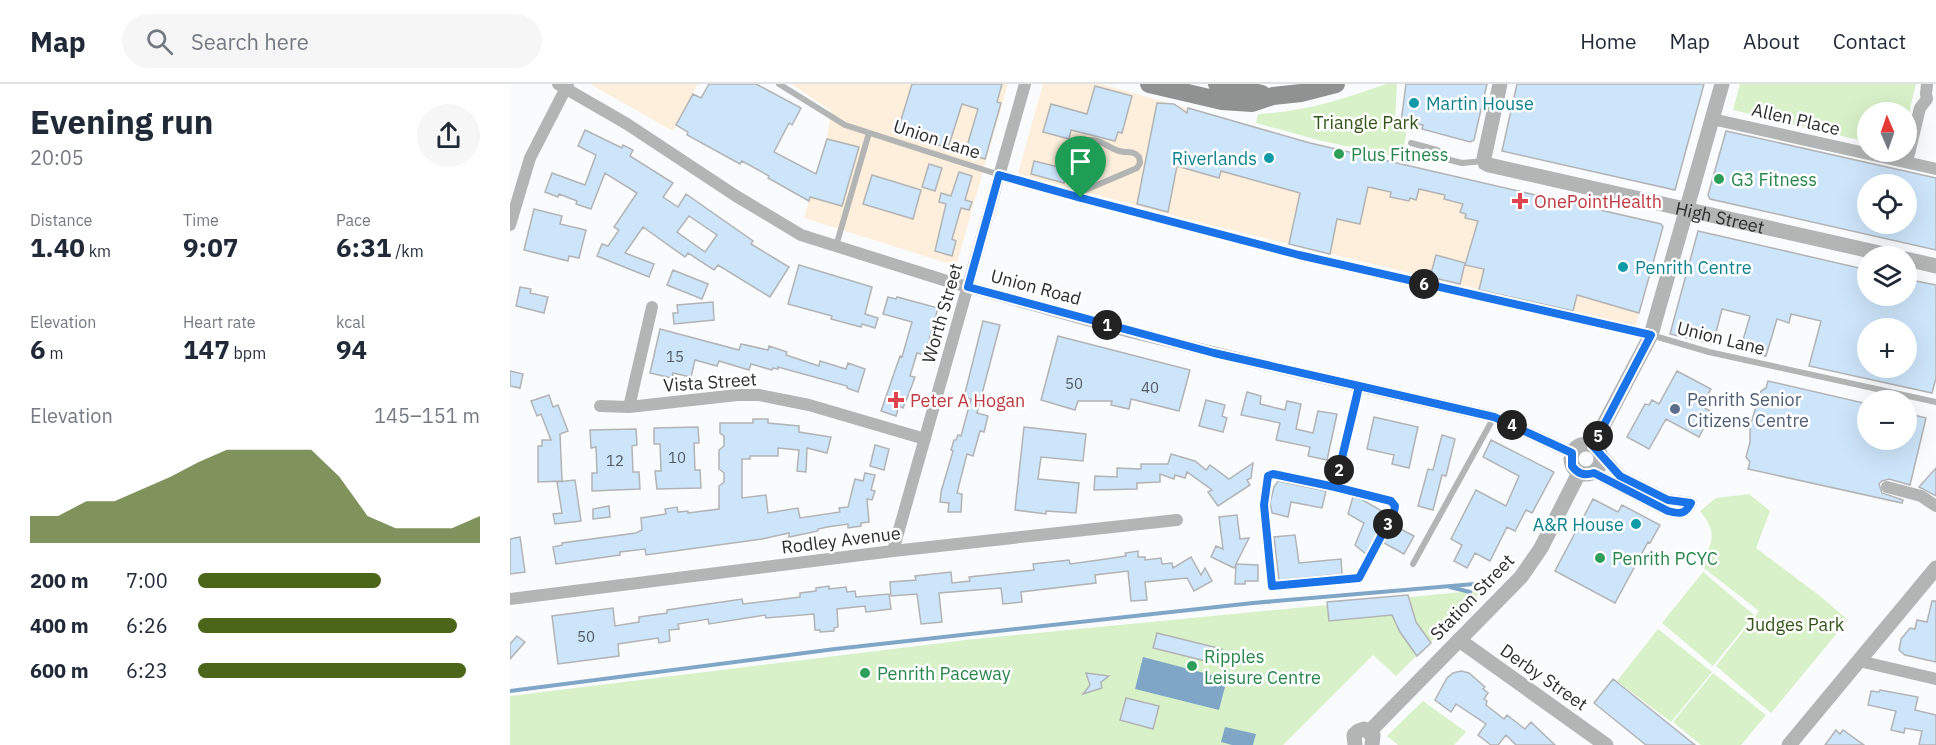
<!DOCTYPE html>
<html lang="en">
<head>
<meta charset="utf-8">
<style>
  body { margin:0; font-family:"IBM Plex Sans",sans-serif; background:#f6f6f7; color:#1f2937; height:100vh; display:flex; flex-direction:column; font-size:22px; white-space:nowrap }
  * { box-sizing:border-box; margin:0 }
  p { font-size:20px; color:#747a83 }
  .icon { flex:none; width:33px; height:33px; fill:none; stroke:currentColor; stroke-width:2; stroke-linecap:round; stroke-linejoin:round }
  .map { position:relative; flex:1; overflow:hidden }
  .drawer { display:flex; flex-direction:column; background:#fff; width:510px }
  .drawer>* { flex:none }
  .needle { width:39px; rotate:358deg }
  .tools { position:absolute; left:1347px; top:18px; display:grid; gap:12px }
  .tools a { display:grid; place-items:center; width:60px; height:60px; border-radius:50%; background:#fff; box-shadow:0 6px 24px #0002; font-size:30px }
  .pin { position:absolute; display:grid; place-items:center; width:51px; height:51px; color:#fff; margin:-62px -26px; border-radius:50% 50% 50% 0; rotate:-45deg; box-shadow:0 0 6px #0007 }
  .pin .icon { rotate:45deg }
  .km { position:absolute; width:30px; height:30px; margin:-15px; border-radius:50%; background:#222; color:#fff; font-size:16px; line-height:30px; text-align:center }
  .round { display:grid; place-items:center; flex:none; width:63px; height:63px; border-radius:32px; background:#f6f6f7 }
  .headline { display:flex; align-items:center; justify-content:space-between; height:102px; padding:0 30px }
  h1 { font-size:33px; font-weight:800; line-height:45px }
  .figures { display:grid; grid-template-columns:repeat(3,1fr); gap:9px; height:102px; padding:6px 30px }
  .figures div { display:grid; align-content:center }
  .figures b { font-size:26px; font-weight:800 }
  .figures small { font-size:16px; font-weight:400 }
  .figures p { font-size:16px }
  .chart { height:168px; padding:12px 30px }
  .chart p { display:flex; justify-content:space-between }
  .chart svg { width:100%; height:108px; margin-top:6px; fill:#4b6618; opacity:.7 }
  ul { padding:0 30px; list-style:none; font-size:20px }
  li { display:grid; grid-template-columns:96px 72px 1fr; align-items:center; height:45px }
  li i { height:15px; border-radius:8px; background:#4b6618 }
  header { display:flex; align-items:center; gap:36px; box-sizing:border-box; height:84px; padding:0 30px; background:#fff; border-bottom:2px solid #e0e1e3 }
  header strong { font-size:28px }
  nav { display:flex; gap:33px; margin-inline-start:auto; font-size:21px }
  .search { width:420px; height:54px; background:#f6f6f7; display:flex; align-items:center; gap:15px; box-sizing:border-box; padding:0 21px; border-radius:33px; color:#747a83; font-size:22px }
  main { display:flex; flex:1; min-height:0 }
  .map>svg:first-child { display:block }
</style>
</head>
<body>
<header>
<strong>Map</strong>
<div class="search"><svg class="icon" aria-label="search" viewBox="0 0 24 24"><circle cx="10" cy="10" r="6"/><path d="M15 15l6 6"/></svg>Search here</div>
<nav><a>Home</a><a>Map</a><a>About</a><a>Contact</a></nav>
</header>
<main>
<section class="drawer">
<div class="headline"><div><h1>Evening run</h1><p>20:05</p></div><a class="round"><svg class="icon" aria-label="share" viewBox="0 0 24 24"><path d="M12 15V3M7 8l5-5 5 5M5 13v7h14v-7"/></svg></a></div>
<div class="figures">
<div><p>Distance</p><b>1.40<small> km</small></b></div>
<div><p>Time</p><b>9:07</b></div>
<div><p>Pace</p><b>6:31<small> /km</small></b></div>
</div>
<div class="figures">
<div><p>Elevation</p><b>6<small> m</small></b></div>
<div><p>Heart rate</p><b>147<small> bpm</small></b></div>
<div><p>kcal</p><b>94</b></div>
</div>
<div class="chart"><p><span>Elevation</span>145–151 m</p>
<svg viewBox="0 0 160 44" preserveAspectRatio="none"><path d="M0 44V33L10 33L20 27L30 27L40 22L50 17L60 11L70 6L80 6L90 6L100 6L110 17L120 33L130 38L140 38L150 38L160 33V44z"/></svg>
</div>
<ul>
<li><b>200 m</b>7:00<i style="width:65%"></i></li>
<li><b>400 m</b>6:26<i style="width:92%"></i></li>
<li><b>600 m</b>6:23<i style="width:95%"></i></li>
</ul>
</section>
<div class="map">
<svg width="1426" height="661" viewBox="0 0 1426 661">
  <rect width="100%" height="100%" fill="#fafbfd"/>
  <path fill="#fdefdc" d="M80 0H188L163 47Z
    M281 0H498L446 182 294 134 318 48 321 27Z
    M533 0H591L800 59 1151 140 1153 143 1125 243 696 140 508 90Z"/>
  <path fill="#d8f1c9" d="M876 0H887L885 37 895 41 896 52 891 74 808 56 746 39 748 30C794 28 834 15 876 0Z
    M1230 0H1406L1397 37 1396 28H1358L1357 58 1223 26Z
    M1239 410 1260 427 1246 464 1310 512 1338 536 1261 629 1206 582 1249 527 1190 481C1204 458 1207 448 1190 427L1206 414Z
    M1193 488 1244 531 1203 582 1152 539Z
    M973 506 886 592 863 571 773 661H0V612L464 555Z
    M1148 545 1202 588 1161 638 1107 597Z
    M1203 589 1256 631 1231 661H1191L1163 638Z
    M913 617 956 648 944 661H888L877 652Z"/>
  <path fill="#7fa6c7" d="M633 573 717 595 709 626 625 605Z
    M715 643 746 650 743 661H722L711 658Z"/>
  <g fill="none" stroke-linecap="round" stroke-linejoin="round">
    <path stroke="#7fa6c7" stroke-width="4" d="M940 503 960 508
      M0 607 325 565 743 519 976 499"/>
  </g>
  <path fill="#cde5fb" stroke="#b2b3b4" stroke-width="1.5" fill-rule="evenodd" d="M199 0H246L291 24 282 41 279 39 264 68 306 90 317 55 349 63 332 122 300 113 299 117 258 94 259 92 232 77 230 80 177 51 178 48 166 41 183 10 191 14Z
    M402 0H492L487 18 491 19 475 75 455 69 468 25 452 20 438 64 387 49Z
    M896 0H977L964 56 960 58 912 45 913 41 891 38Z
    M1007 0H1194L1165 106 992 67Z
    M585 2 622 12 612 49 608 48 605 57 561 46 559 55 533 48 541 20 577 30Z
    M647 19 664 20 677 29 678 24 800 59 1151 140 1153 143 1129 229 1067 211 1063 227 969 206 974 185 955 181 968 137 955 134 956 130 950 128 953 120 934 115 935 111 909 105 906 116 900 114 899 117 880 113 881 108 858 103 850 140 827 135 820 170 779 160 790 109 711 87 709 94 667 82 658 128 627 120Z
    M75 46 112 64 113 61 123 66 120 72 163 99 153 113 168 123 176 110 243 157 241 160 279 183 260 213 208 181 204 186 178 169 175 173 133 143 115 169 144 180 139 193 87 172 92 160 98 162 109 146 104 143 127 109 95 89 81 125 66 120 67 117 49 110 48 113 35 108 42 89 75 101 86 71 68 62ZM179 132 207 151 195 168 167 148Z
    M1216 47 1426 94V166L1200 115 1198 111ZM1358 100H1396V140H1358Z
    M524 77 557 85 554 99 521 90Z
    M419 80 432 84 425 107 412 103Z
    M449 88 462 92 455 116 462 118 459 126 451 124 442 155 446 157 442 172 425 167 436 120 429 118 431 109 441 112Z
    M362 91 411 106 403 135 353 120Z
    M24 125 52 132 50 140 76 146 69 174 59 172 58 177 14 166Z
    M1188 147 1358 186V212H1396V195L1426 201V294L1422 309 1299 282 1311 237 1281 230 1279 239 1267 235 1256 272 1230 266 1240 232 1212 225 1203 260 1160 250ZM1358 244H1396V284H1358Z
    M926 171 955 179 950 200 920 193Z
    M289 181 362 203 355 230 368 234 365 244 352 240 351 243 321 235 322 232 278 220Z
    M163 186 198 200 192 215 157 201Z
    M10 203 21 205 20 209 38 213 34 229 6 222Z
    M378 213 386 215 387 213 428 224 415 271 407 269 400 292 405 293 401 304 393 324 389 322 386 332 371 327 390 272 392 273 402 238 373 230Z
    M203 218 204 236 164 240 163 229H168L167 221Z
    M473 237 490 241 467 329 478 332 474 348 470 347 463 372 457 370 447 409 452 410 451 428H438L439 419 430 418 431 408 443 367 441 366 444 356H446L448 351 451 352 461 315 454 313Z
    M150 245 229 266 231 260 258 266 259 262 277 268 276 271 309 282 310 277 336 285 338 279 355 285 348 308 337 304V302L268 283V285L263 284 262 286 241 280 239 286 209 277 207 282 185 276 181 293 163 289 162 294 140 289Z
    M548 252 680 286 669 327 621 315 619 325 601 321 602 317H568L565 326 531 316Z
    M0 287 13 290 10 304 0 302Z
    M1167 287 1201 305 1191 322 1202 328 1189 353 1156 335 1139 365 1117 353 1135 320 1139 321 1142 316 1149 320Z
    M1258 297 1358 320V356H1396V329L1416 334 1400 401 1379 395 1372 397 1369 400 1372 409 1393 416 1392 419 1238 385 1240 378 1236 373 1240 358V342L1251 307 1256 304Z
    M737 308 751 312 750 320 775 326 777 317 791 320 786 345 803 349 808 327 827 330 817 376 798 372 800 363 766 356 770 339 731 331Z
    M39 311 43 323 48 321 58 347 50 350 52 397 28 398V362H32V356H41L31 330 27 332 21 317Z
    M696 316 715 321 712 332 717 334 713 348 689 342Z
    M864 333 908 343 899 384 882 380 884 371 857 365Z
    M243 335H258V339L289 342V348L321 353 317 369 297 364 296 388 287 387 289 366 268 364V372H240V375H232V414L256 411 258 429 288 424 290 434 330 428 329 424 338 423 345 395 353 397 355 389 365 391 361 406 365 407 362 416 357 415 359 438 351 439V442L338 444V440L317 443 308 445V447L279 453V449L252 455 136 471 135 465 110 468V471L46 480 43 463 52 461V459L126 449 132 446 131 434 156 430 155 425 167 423 168 428 178 427V429L209 425V402L214 398V389L209 385V366L214 362V352L210 349V339H243Z
    M188 343 189 359H184L185 386H190L191 404 147 405 145 387H151L150 360H144V344Z
    M514 343 576 350 573 377 531 373 528 395 569 399 566 429 536 427V430L505 426Z
    M126 345 127 361 122 362 123 388H129L130 405 82 407V389H87L86 363 81 364 80 346Z
    M932 351 945 355 936 392 932 391 923 426 908 422 918 385 923 386Z
    M981 356 1044 388 1022 429 1016 426 1005 447 997 443 980 477 965 469 957 484 944 477 952 461 941 455 966 406 996 422 1009 392 973 373Z
    M365 361 379 365 374 386 360 382Z
    M661 370 685 377 696 386 700 381 719 395 743 379 741 394 737 396 740 401 708 422 698 408 702 406 677 388 675 394 665 391 664 395 650 390V398L627 399V405L584 406 585 392 607 393V384L631 385V380H658Z
    M1426 384V412L1409 403Z
    M65 396 71 437 45 440 43 430 52 429 47 398Z
    M768 397 816 407 812 424 781 418 778 433 762 429 760 419 764 403Z
    M843 413 851 415 877 430 856 470 845 461 854 439 838 430Z
    M1083 415 1108 428 1112 421 1150 441 1140 459 1138 458 1105 519 1045 487Z
    M99 422 100 433 83 435V425Z
    M727 431 730 455 739 454 726 480 748 481V497H735V500H725L726 481 724 484 701 473 706 462 713 465 709 433Z
    M883 441 904 452 894 470 874 459Z
    M785 451 789 479 831 475 832 490 769 496 764 453Z
    M10 453 15 488 0 490V455Z
    M628 467V473H635V476L651 474 652 480 662 479 663 484 681 473 691 491 695 484 702 497 684 507 677 494 635 498 637 516 621 517 618 487 585 491 586 499 511 508 512 518 493 520 491 504 429 509 432 538 411 540 407 510 381 512 380 498 406 496 405 492 441 488 442 499 460 497 459 493 524 486 523 480 559 476 560 480 589 476 616 472 615 469Z
    M319 502V505L336 503 337 508 345 507 346 513 379 510 381 525 356 528 355 522 327 525 328 543 324 544V547L310 548V546H305L304 530 256 534 255 531 199 540 198 535 168 540 169 545 159 546 160 557 149 559 148 554 108 560 109 572 48 580 42 532 103 524 105 542 129 538V533L157 529V526L232 515 233 520 290 513V509L306 507V504Z
    M898 511 906 538 921 559 907 572 890 548 882 531 819 537 817 518Z
    M1422 517H1426V578L1395 571 1389 566 1391 555 1400 544 1405 545 1407 536 1417 538Z
    M647 549 712 565 708 580 643 564Z
    M7 552 15 558 0 575V560Z
    M951 587 959 589 975 603 973 605 978 609 974 615 977 617 976 621 994 635 997 631 1015 645 1021 638 1045 661H1006L996 651 988 661H981L968 651 976 640 946 620 941 628 925 616 937 594 943 589Z
    M576 589 599 592 591 598 592 604 573 610 580 601Z
    M1103 595 1185 661H1136L1084 619Z
    M1370 606 1408 613 1405 626 1426 631V661H1409L1412 647 1395 644 1394 649 1381 646 1386 627 1358 621 1361 607 1369 608Z
    M616 614 649 622 643 645 610 636Z
    M1326 646 1330 650 1333 646 1354 661H1315Z"/>
  <g fill="none" stroke-linecap="round" stroke-linejoin="round">
    <path stroke="#b3b4b4" stroke-width="6" d="M269 0 335 41 490 91 571 114 789 171 1141 251 1199 268 1426 318
      M901 59 927 66 940 76 952 79 974 77
      M571 114 574 78 572 62 574 57C589 53 594 61 606 66 614 70 622 65 629 73L630 79 627 84 573 107
      M326 162 359 49
      M763 390 825 403 883 418 885 422 884 428 849 494 762 502 754 421 758 392Z
      M825 403 849 302
      M903 480 984 333"/>
    <path stroke="#b3b4b4" stroke-width="12" d="M48 0 117 40 226 112 291 151 440 198 620 248 773 285 984 333 1062 369
      M1417 0 1416 10 1417 15
      M1202 35 1426 85
      M1397 78 1410 24 1417 15
      M0 141 20 74 58 0
      M90 322 119 323 227 311H249L299 321 415 355
      M119 323 142 223
      M1084 389 1158 427C1169 430 1175 431 1181 419L1158 416 1110 392 1091 370
      M1377 403 1411 412 1426 422
      M383 467 515 0
      M0 515 383 467 667 436
      M1349 577 1426 595"/>
    <g stroke="#b3b4b4" stroke-width="15">
      <path id="s1" d="M990 0 974 74 975 79 979 81 1383 172"/>
      <path d="M1396 175 1426 182"/>
      <circle cx="1076" cy="375" r="15"/>
      <path d="M1083 361 1141 251 1212 0"/>
      <path d="M949 556 1096 661"/>
      <path d="M860 647 1011 493 1031 464 1069 389"/>
      <path d="M845 661 844 651 848 647 854 645 863 651 862 661"/>
      <path d="M1279 661 1426 484"/>
    </g>
    <path stroke="#909191" stroke-width="18" d="M639 0 712 17 742 19 763 12 791 9 826 0
      M707 0 752 10"/>
  </g>
  <g fill="none" stroke-linecap="round" stroke-linejoin="round">
    <defs>
      <path id="route" d="M571 114 489 91 458 203 704 269 849 302 825 403 763 390 758 392 754 421 762 502 849 494 884 428 885 422 881 417 825 403 846 316 849 302 984 333 1062 369V382C1068 390 1074 392 1084 389L1158 427C1169 430 1175 431 1181 419L1158 416 1110 392 1083 362 1141 251 789 171 571 114"/>
    </defs>
    <use href="#route" stroke="#fff" stroke-width="12"/>
    <use href="#route" stroke="#1a73e8" stroke-width="8"/>
  </g>
  <g fill="#0f9aa8" stroke="#fff" stroke-width="2">
    <circle cx="904" cy="19" r="6"/>
    <circle cx="759" cy="74" r="6"/>
    <circle cx="1113" cy="183" r="6"/>
    <circle cx="1126" cy="440" r="6"/>
  </g>
  <g fill="#2e9e5b" stroke="#fff" stroke-width="2">
    <circle cx="829" cy="70" r="6"/>
    <circle cx="1209" cy="95" r="6"/>
    <circle cx="1090" cy="474" r="6"/>
    <circle cx="682" cy="582" r="6"/>
    <circle cx="355" cy="589" r="6"/>
  </g>
  <g fill="#e0444e" stroke="#fff" stroke-width="2">
    <path d="M1007 108h6v6h6v6h-6v6h-6v-6h-6v-6h6z"/>
    <path d="M383 307h6v6h6v6h-6v6h-6v-6h-6v-6h6z"/>
  </g>
  <circle fill="#5c6f8a" stroke="#fff" stroke-width="2" cx="1165" cy="325" r="6"/>
  <g text-anchor="middle" dominant-baseline="central" stroke-width="5" stroke-linejoin="round" paint-order="stroke">
    <g font-size="15" fill="#545b60">
      <text x="165" y="272">15</text>
      <text x="564" y="299">50</text>
      <text x="640" y="303">40</text>
      <text x="167" y="373">10</text>
      <text x="105" y="376">12</text>
      <text x="76" y="552">50</text>
    </g>
    <g font-size="18" fill="#0d838f" stroke="#fff" text-anchor="start">
      <text x="916" y="19">Martin House</text>
      <text x="747" y="74" text-anchor="end">Riverlands</text>
      <text x="1125" y="183">Penrith Centre</text>
      <text x="1114" y="440" text-anchor="end">A&amp;R House</text>
    </g>
    <g font-size="18" fill="#2c2d2d" stroke="#fff">
      <text transform="translate(1286 35) rotate(13)">Allen Place</text>
      <text transform="translate(427 55) rotate(18)">Union Lane</text>
      <text stroke="none"><textPath href="#s1" startOffset="322">High Street</textPath></text>
      <text transform="translate(526 203) rotate(15)">Union Road</text>
      <text transform="translate(432 229) rotate(-74)">Worth Street</text>
      <text transform="translate(1211 254) rotate(14)">Union Lane</text>
      <text transform="translate(200 298) rotate(-4)">Vista Street</text>
      <text transform="translate(331 456) rotate(-7)">Rodley Avenue</text>
      <text transform="translate(962 513) rotate(-46)">Station Street</text>
      <text transform="translate(1034 593) rotate(35)">Derby Street</text>
    </g>
    <g font-size="18" fill="#335418" stroke="#fff">
      <text x="856" y="38">Triangle Park</text>
      <text x="1285" y="540">Judges Park</text>
    </g>
    <g font-size="18" fill="#27864d" stroke="#fff" text-anchor="start">
      <text x="841" y="70">Plus Fitness</text>
      <text x="1221" y="95">G3 Fitness</text>
      <text x="1102" y="474">Penrith PCYC</text>
      <text x="694" y="572">Ripples<tspan x="694" dy="21">Leisure Centre</tspan></text>
      <text x="367" y="589">Penrith Paceway</text>
    </g>
    <g font-size="18" fill="#be3a42" stroke="#fff" text-anchor="start">
      <text x="1024" y="117">OnePointHealth</text>
      <text x="400" y="316">Peter A Hogan</text>
    </g>
    <g font-size="18" fill="#4e5e75" stroke="#fff" text-anchor="start">
      <text x="1177" y="315">Penrith Senior<tspan x="1177" dy="21">Citizens Centre</tspan></text>
    </g>
  </g>
</svg>
<div class="tools">
<a><svg class="needle" viewBox="-14 -14 28 28"><path d="M0-13l5 13h-10z" fill="#e53935"/><path d="M0 13l5-13h-10z" fill="#747a83"/></svg></a>
<a><svg class="icon" aria-label="locate" viewBox="0 0 24 24"><circle cx="12" cy="12" r="6"/><path d="M12 2v4M12 18v4M2 12h4M18 12h4"/></svg></a>
<a><svg class="icon" aria-label="layers" viewBox="0 0 24 24"><path d="M12 4l9 5-9 5-9-5zM3 14l9 5 9-5"/></svg></a>
<a>+</a>
<a>−</a>
</div>
<div class="pin" style="left:571px;top:114px;background:#1e9e55"><svg class="icon" aria-label="arrive" viewBox="0 0 24 24"><path d="M6 21V4h12l-3 4 3 4H6"/></svg></div>
<b class="km" style="left:597px;top:241px">1</b>
<b class="km" style="left:829px;top:386px">2</b>
<b class="km" style="left:878px;top:440px">3</b>
<b class="km" style="left:1002px;top:341px">4</b>
<b class="km" style="left:1088px;top:352px">5</b>
<b class="km" style="left:914px;top:200px">6</b>
</div>
</main>
</body>
</html>
